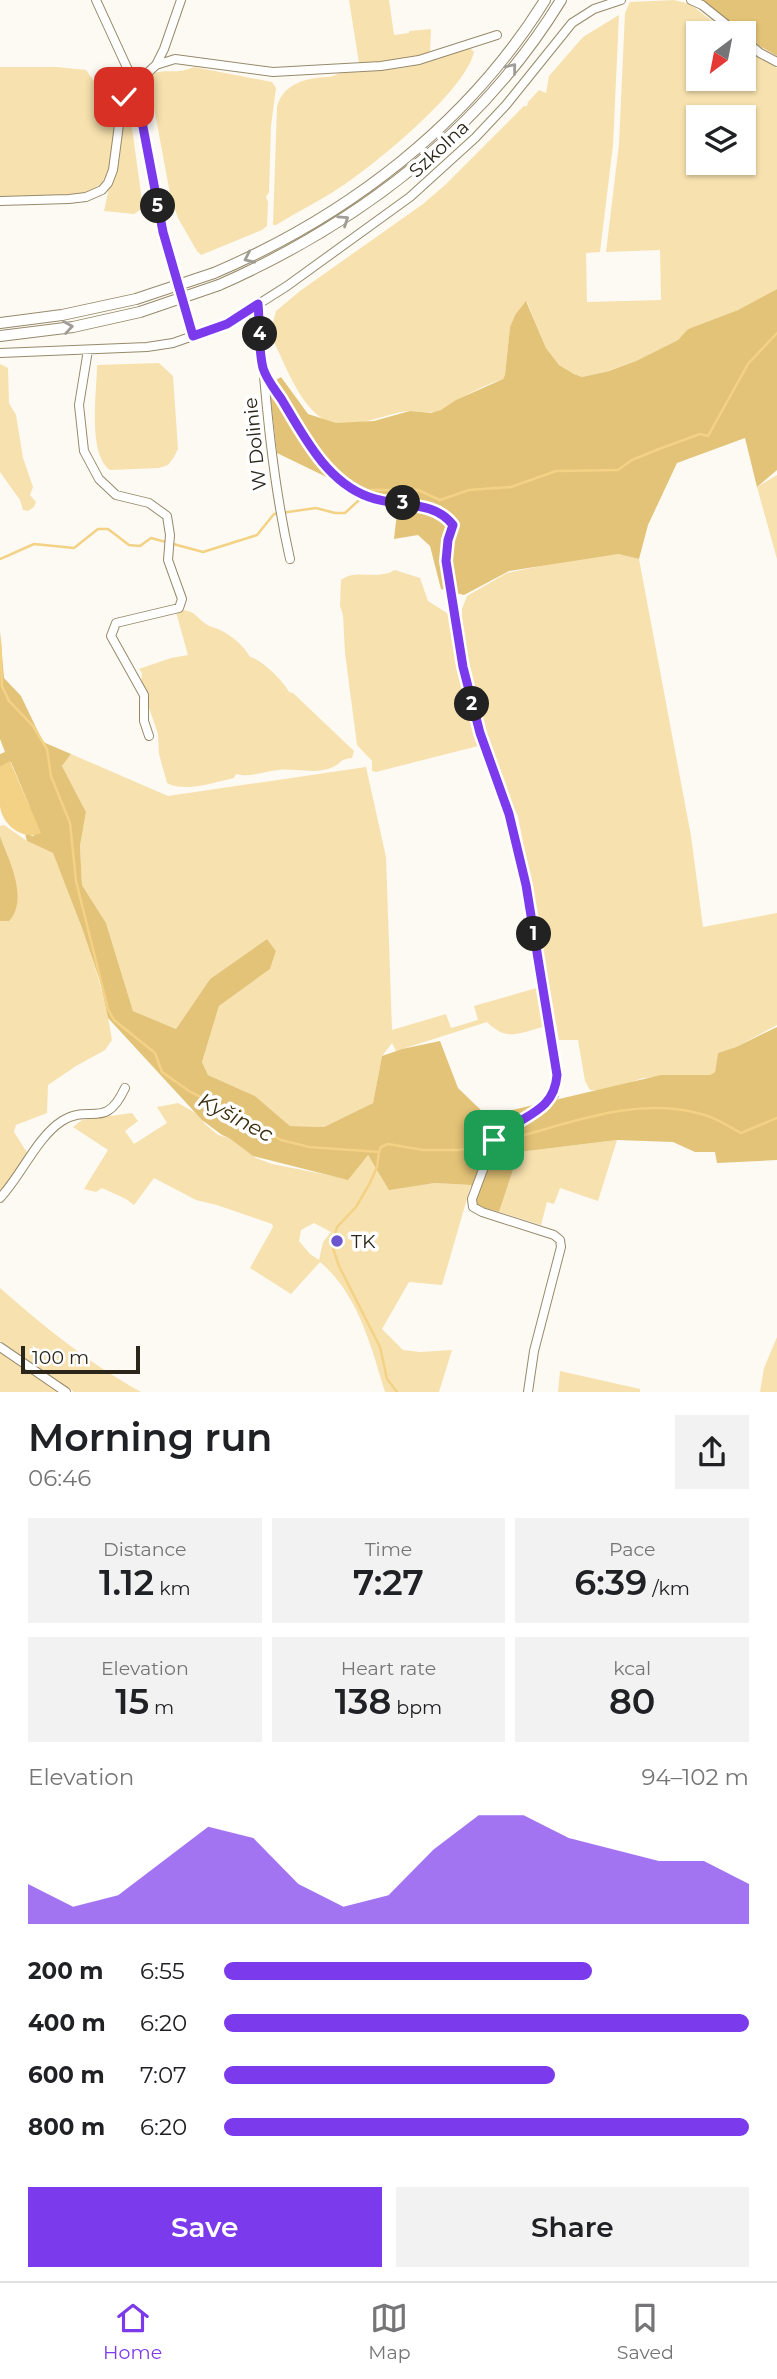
<!DOCTYPE html>
<html lang="en">
<head>
<meta charset="utf-8">
<style>
  body { margin:0; font-family:Montserrat,sans-serif; background:#f2f2f2; color:#202124; height:100vh; display:flex; flex-direction:column; font-size:26px; white-space:nowrap }
  * { box-sizing:border-box; margin:0 }
  p { font-size:23px; color:#757577 }
  .icon { flex:none; width:38px; height:38px; fill:none; stroke:currentColor; stroke-width:2; stroke-linecap:round; stroke-linejoin:round }
  .map { position:relative; height:1392px; overflow:hidden }
  .side { display:flex; flex-direction:column; background:#fff; flex:1 }
  .side>* { flex:none }
  .needle { width:46px; rotate:212deg }
  .tools { position:absolute; left:686px; top:21px; display:grid; gap:14px }
  .tools a { display:grid; place-items:center; width:70px; height:70px; border-radius:0px; background:#fff; box-shadow:0 2px 5px #0004; font-size:35px }
  .scale { position:absolute; left:21px; bottom:18px; width:119px; box-sizing:border-box; padding-left:7px; border:4px solid #2b2619; border-top:0; font-size:19px; line-height:24px; white-space:nowrap; color:#2b2619; -webkit-text-stroke:5px #fff; paint-order:stroke }
  .pin { position:absolute; display:grid; place-items:center; width:60px; height:60px; color:#fff; margin:-30px; border-radius:14px; box-shadow:0 4px 10px #0006 }
  .km { position:absolute; width:35px; height:35px; margin:-18px; border-radius:50%; background:#222; color:#fff; font-size:19px; line-height:35px; text-align:center }
  .round { display:grid; place-items:center; flex:none; width:74px; height:74px; border-radius:0px; background:#f2f2f2 }
  .summary { display:flex; align-items:center; justify-content:space-between; height:119px; padding:0 28px }
  h1 { font-size:38px; font-weight:600; line-height:52px }
  .figures { display:grid; grid-template-columns:repeat(3,1fr); gap:10px; height:119px; padding:7px 28px }
  .figures div { display:grid; align-content:center; border-radius:0px; background:#f2f2f2; text-align:center }
  .figures b { font-size:35px; font-weight:600 }
  .figures small { font-size:19px; font-weight:400 }
  .figures p { font-size:19px }
  .chart { height:196px; padding:14px 28px }
  .chart p { display:flex; justify-content:space-between }
  .chart svg { width:100%; height:126px; margin-top:7px; fill:#7c3aed; opacity:.7 }
  .primary-button { display:flex; gap:14px; margin-top:auto; padding:14px 28px }
  .primary-button a { flex:1; height:80px; border-radius:0px; background:#7c3aed; color:#fff; font-size:28px; font-weight:600; line-height:80px; text-align:center }
  .primary-button a+a { background:#f2f2f2; color:#202124 }
  ul { padding:0 28px; list-style:none; font-size:23px }
  li { display:grid; grid-template-columns:112px 84px 1fr; align-items:center; height:52px }
  li i { height:18px; border-radius:9px; background:#7c3aed }
  .dock { display:flex; justify-content:space-around; align-items:center; height:98px; border-top:2px solid #e0e0e0; background:#fff; font-size:19px; color:#757577 }
  .dock a { display:grid; justify-items:center; gap:4px }
  .dock .on { color:#7c3aed }
  .map>svg:first-child { display:block }
</style>
</head>
<body>
<div class="map">
<svg width="777" height="1392" viewBox="0 0 777 1392">
  <rect width="100%" height="100%" fill="#fdfaf3"/>
  <path fill="#f7e1ae" fill-rule="evenodd" d="M349 0H389L394 35 409 33V31L431 29 430 53C408 62 383 62 359 63Z
    M674 0 690 4 728 33H698V79H744V47L777 68V289L738 310 688 329 678 340 636 361 608 371 582 377 574 374 559 365 546 348 527 302 515 315 510 327 505 375 503 379C488 384 473 391 459 399 452 402 447 408 441 410 430 415 419 411 409 411 383 413 344 436 320 417 297 399 286 366 273 340L271 330 276 311 300 291 423 204 445 185 524 106H527L528 102 539 90 546 93 549 76 583 37 619 15 613 145 600 252 586 253 587 302 661 300 660 250 606 252 619 144 625 13 630 2ZM698 117H744V163H698Z
    M469 47 474 52C465 92 369 170 333 192 314 204 295 213 276 225H273L277 107C283 83 307 78 328 77 333 77 338 73 343 72 362 68 383 71 402 68 425 64 447 55 469 47Z
    M0 67H57L86 70 96 84 100 95 116 107 110 171 102 183 89 192 75 195 0 198Z
    M194 67 272 82 276 88 271 126 269 192 266 197 268 202 267 226 262 230 201 255 197 251 178 218 171 199 152 97 146 86 151 74C167 68 176 75 194 67Z
    M129 106 143 208 134 214 104 211 109 188 119 162 124 110Z
    M159 363 173 376 178 449 174 457 168 465 159 468 110 470C87 453 97 392 97 365Z
    M0 364 8 368 9 403 16 415 23 458 33 487 30 495 36 502 34 507 28 511 23 510 20 500 0 472Z
    M777 475V559L757 487Z
    M618 554 639 559 691 836 703 927 777 913V1025L736 1047 718 1053 715 1072 710 1075 643 1078 606 1091 590 1090 585 1081 578 1040H559L518 816 510 802 480 714 462 629V609L467 596 507 573 595 555Z
    M395 570 420 578 428 601 450 615 478 746 376 772 372 771V761L357 745 345 653 343 615 340 606 341 580C356 568 376 581 395 570Z
    M183 610C195 611 197 618 206 624 210 627 217 628 222 631 232 636 244 646 250 657 261 659 284 682 289 692L293 693 354 751 352 758C337 760 343 763 333 767 317 775 296 768 279 770 264 771 251 778 236 774L234 778C215 782 186 793 167 783L159 754 158 734 141 684 142 673 139 669 171 658 188 655 176 612Z
    M71 754 168 796 366 767 386 857 392 1030 446 1014 451 1028 478 1020 474 1006 540 987 547 1026C520 1032 508 1043 487 1022L396 1051 392 1043 382 1056 373 1103 324 1127 290 1126 255 1096 208 1075 202 1062 219 1006 270 969 276 951 267 939 210 979 176 1029 133 1011 106 923 82 885 80 846 86 812 62 766Z
    M4 825 27 841 53 853C77 914 102 974 112 1040L105 1050 76 1066 48 1085 47 1113 16 1125 14 1132 28 1154 0 1194V921H9L8 856 0 836V826Z
    M178 1103 199 1115 205 1124 218 1135 229 1138 256 1158 272 1164 348 1179 367 1154 390 1189 435 1183 471 1185 442 1285 409 1282 382 1329 403 1350 420 1352 452 1350 439 1392H385C371 1346 358 1294 320 1262L291 1294 250 1268 273 1227 272 1224 217 1205 196 1200 154 1178 134 1205 126 1199 102 1188 96 1192 84 1189 108 1150 73 1127 82 1120 132 1113 138 1121 125 1131 134 1144 167 1123 157 1107ZM314 1223 331 1232 323 1242 319 1260 310 1254 299 1241 301 1230Z
    M617 1140 598 1201 560 1188 554 1204 547 1202 541 1225 499 1212 519 1152Z
    M0 1288C47 1329 86 1361 141 1392H74L0 1341Z
    M777 1337V1392H760L764 1368Z
    M0 1351 60 1392H0Z
    M560 1371 640 1389V1392H558Z"/>
  <path fill="#e3c377" d="M699 0H777V56L754 43Z
    M777 289V470L757 487 745 438 677 463 648 525 639 559 618 554 509 571 464 595 441 589 430 546 418 535 394 539 398 504 345 486 277 453 269 384 281 377 308 414 336 423 374 421 410 411 431 413 441 410 456 400 503 379 505 375 510 327 515 315 526 301 546 348 559 365 574 374 582 377 609 371 636 361 678 340 688 329 738 310Z
    M0 631 4 678 21 696 43 742 71 754 62 766 86 812 80 846 82 885 106 923 133 1011 176 1029 210 979 267 939 276 951 270 969 219 1006 202 1062 208 1075 255 1096 290 1126 324 1127 373 1103 382 1056 402 1049 440 1041 458 1088 487 1116 661 1075H710L715 1072 718 1053 736 1047 777 1027V1160L717 1163 715 1152H695L673 1142 617 1140 519 1152 499 1212 475 1205 471 1185 435 1183 389 1190 368 1155 348 1180 253 1156 229 1138 222 1135 202 1120 108 1018 100 981 82 928 53 853 27 841 25 834 34 836 29 805 11 762 0 767V754L5 752 0 739Z
    M0 836C9 860 29 899 9 921H0Z"/>
  <path fill="#f3d286" d="M10 761 41 833C23 841 2 825 0 806 0 794 0 780 0 767Z"/>
  <g fill="none" stroke-linecap="round" stroke-linejoin="round">
    <path stroke="#f3d286" stroke-width="2.5" d="M0 559 34 544 74 548 98 529H108L129 545 140 546 151 538 203 552 257 535 274 514 316 508 335 513H345L370 490H418L440 500 469 490 511 487 556 471 618 470 632 460 659 449 700 434 708 436 748 364 777 333
      M0 641 2 686 9 701 33 726 47 749 51 776 70 823 76 881 108 1009 114 1020 155 1053 162 1072 189 1091 281 1140 309 1147 379 1152 381 1147 388 1144 423 1150H459L492 1143
      M498 1142C565 1126 632 1095 701 1114 715 1117 728 1126 741 1133L777 1118
      M379 1152 377 1167 370 1183 356 1207 337 1227 332 1245 339 1266 380 1347 387 1379 397 1392"/>
    <defs>
      <path id="minor" d="M96 0 135 85 163 232 193 336
        M691 0 702 5 737 33
        M744 40 760 53 777 62
        M156 65 164 49 181 0
        M0 201 69 199 86 197 102 190 108 183 113 170 122 102 131 88 156 65 175 59 273 72 381 66 419 60 497 35
        M258 304C265 390 271 475 290 559
        M88 350 79 405 84 451 99 479 116 495 149 503 167 516 170 535 168 560 182 599 179 608 116 623 111 636 144 695V721L149 736
        M0 353 147 347 173 343 227 324 287 286 410 197 475 138 506 105 572 23 594 9 621 0
        M263 369C289 412 313 468 358 492 388 509 430 496 452 525L448 540 446 561 463 667 480 733 509 814 526 885 557 1075 554 1095 544 1106 494 1140 472 1199 473 1207 482 1212 554 1235 560 1240 561 1247 534 1351 528 1392
        M0 1198C21 1176 37 1137 62 1121 90 1103 105 1131 125 1088
        M0 1347 66 1392"/>
      <path id="highway" d="M214 273C348 216 468 124 545 0
        M219 285C357 224 481 131 561 0
        M0 323 62 315 136 299
        M0 336 73 327 140 312"/>
    </defs>
    <use href="#minor" stroke="#978a6b" stroke-width="10"/>
    <use href="#highway" stroke="#978a6b" stroke-width="12"/>
    <use href="#minor" stroke="#fff" stroke-width="8"/>
    <use href="#highway" stroke="#fff" stroke-width="10"/>
    <defs>
      <path id="highway-bridge" d="M136 299 214 273
        M140 312 219 285"/>
    </defs>
    <use href="#highway-bridge" stroke="#978a6b" stroke-width="12" stroke-linecap="butt"/>
    <use href="#highway-bridge" stroke="#fff" stroke-width="10"/>
  </g>
  <defs><path id="oneway-chevron" d="M-2-3.5L2.5 0L-2 3.5" fill="none" stroke-width="1.6" stroke-linecap="round" stroke-linejoin="round" transform="scale(1.75)"/></defs>
  <g stroke="#a09d98">
    <use href="#oneway-chevron" transform="translate(512 68) rotate(-51)"/>
    <use href="#oneway-chevron" transform="translate(344 220) rotate(-34)"/>
    <use href="#oneway-chevron" transform="translate(249 258) rotate(155)"/>
    <use href="#oneway-chevron" transform="translate(68 327) rotate(-9)"/>
  </g>
  <g fill="none" stroke-linecap="round" stroke-linejoin="round">
    <defs>
      <path id="route" d="M124 97 135 85 163 232 193 336 227 324 258 304C260 324 258 348 263 368 266 379 276 391 282 400 304 437 327 482 369 497 398 508 433 499 453 525L448 540 446 561 463 667 480 733 509 814 526 885 557 1075C554 1115 518 1115 494 1140"/>
    </defs>
    <use href="#route" stroke="#fff" stroke-width="14"/>
    <use href="#route" stroke="#7c3aed" stroke-width="9"/>
  </g>
  <circle fill="#6b56cf" stroke="#fff" stroke-width="2.5" cx="337" cy="1241" r="7"/>
  <g text-anchor="middle" dominant-baseline="central" stroke-width="7" stroke-linejoin="round" paint-order="stroke">
    <g font-size="19" fill="#2b2619" stroke="#fff">
      <text transform="translate(439 149) rotate(-43)">Szkolna</text>
      <text transform="translate(255 444) rotate(-96)">W Dolinie</text>
    </g>
    <g font-size="19" fill="#2b2619" stroke="#fff" text-anchor="start">
      <text x="351" y="1241">TK</text>
    </g>
    <g font-size="21" font-style="italic" fill="#3a2d0b" stroke="#fff">
      <text transform="translate(236 1117) rotate(28)">Kyšinec</text>
    </g>
  </g>
</svg>
<div class="tools">
<a><svg class="needle" viewBox="-14 -14 28 28"><path d="M0-13l5 13h-10z" fill="#e53935"/><path d="M0 13l5-13h-10z" fill="#757577"/></svg></a>
<a><svg class="icon" aria-label="layers" viewBox="0 0 24 24"><path d="M12 4l9 5-9 5-9-5zM3 14l9 5 9-5"/></svg></a>
</div>
<div class="scale">100 m</div>
<div class="pin" style="left:494px;top:1140px;background:#1e9e55"><svg class="icon" aria-label="arrive" viewBox="0 0 24 24"><path d="M6 21V4h12l-3 4 3 4H6"/></svg></div>
<div class="pin" style="left:124px;top:97px;background:#d93025"><svg class="icon" aria-label="check" viewBox="0 0 24 24"><path d="M5 12l5 5 9-10"/></svg></div>
<b class="km" style="left:534px;top:934px">1</b>
<b class="km" style="left:472px;top:704px">2</b>
<b class="km" style="left:403px;top:503px">3</b>
<b class="km" style="left:260px;top:334px">4</b>
<b class="km" style="left:158px;top:206px">5</b>
</div>
<section class="side">
<div class="summary"><div><h1>Morning run</h1><p>06:46</p></div><a class="round"><svg class="icon" aria-label="share" viewBox="0 0 24 24"><path d="M12 15V3M7 8l5-5 5 5M5 13v7h14v-7"/></svg></a></div>
<div class="figures">
<div><p>Distance</p><b>1.12<small> km</small></b></div>
<div><p>Time</p><b>7:27</b></div>
<div><p>Pace</p><b>6:39<small> /km</small></b></div>
</div>
<div class="figures">
<div><p>Elevation</p><b>15<small> m</small></b></div>
<div><p>Heart rate</p><b>138<small> bpm</small></b></div>
<div><p>kcal</p><b>80</b></div>
</div>
<div class="chart"><p><span>Elevation</span>94–102 m</p>
<svg viewBox="0 0 160 44" preserveAspectRatio="none"><path d="M0 44V30L10 38L20 34L30 22L40 10L50 14L60 30L70 38L80 34L90 18L100 6L110 6L120 14L130 18L140 22L150 22L160 30V44z"/></svg>
</div>
<ul>
<li><b>200 m</b>6:55<i style="width:70%"></i></li>
<li><b>400 m</b>6:20<i style="width:100%"></i></li>
<li><b>600 m</b>7:07<i style="width:63%"></i></li>
<li><b>800 m</b>6:20<i style="width:100%"></i></li>
</ul>
<div class="primary-button"><a>Save</a><a>Share</a></div>
</section>
<nav class="dock">
<a class="on"><svg class="icon" aria-label="home" viewBox="0 0 24 24"><path d="M3 11l9-7 9 7M6 9v11h12V9"/></svg>Home</a>
<a><svg class="icon" aria-label="map" viewBox="0 0 24 24"><path d="M3 6l6-2 6 2 6-2v14l-6 2-6-2-6 2zM9 4v14M15 6v14"/></svg>Map</a>
<a><svg class="icon" aria-label="saved" viewBox="0 0 24 24"><path d="M7 4h10v16l-5-4-5 4z"/></svg>Saved</a>
</nav>
</body>
</html>
